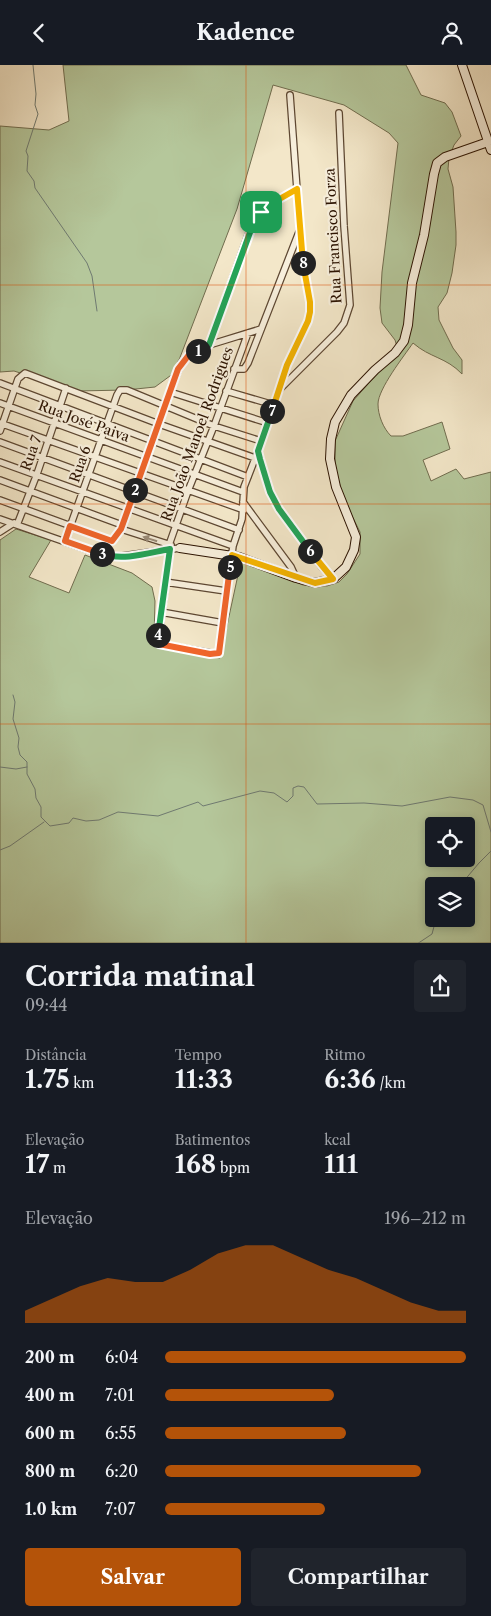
<!DOCTYPE html>
<html lang="pt">
<head>
<meta charset="utf-8">
<style>
  body { margin:0; font-family:"Libre Caslon Text",serif; background:#20242c; color:#f1f3f6; height:100vh; display:flex; flex-direction:column; font-size:19px; white-space:nowrap }
  * { box-sizing:border-box; margin:0 }
  p { font-size:16px; color:#9ea1a6 }
  .icon { flex:none; width:28px; height:28px; fill:none; stroke:currentColor; stroke-width:2; stroke-linecap:round; stroke-linejoin:round }
  .map { position:relative; height:878px; overflow:hidden }
  .drawer { display:flex; flex-direction:column; background:#171b24; flex:1 }
  .drawer>* { flex:none }
  .tools { position:absolute; left:425px; top:752px; display:grid; gap:10px }
  .tools a { display:grid; place-items:center; width:50px; height:50px; border-radius:5px; background:#171b24; box-shadow:0 2px 8px #0003; font-size:25px }
  .pin { position:absolute; display:grid; place-items:center; width:42px; height:42px; color:#fff; margin:-21px; border-radius:10px; box-shadow:0 2px 8px #0006 }
  .km { position:absolute; width:25px; height:25px; margin:-12px; border-radius:50%; background:#222; color:#fff; font-size:14px; line-height:25px; text-align:center }
  .round { display:grid; place-items:center; flex:none; width:52px; height:52px; border-radius:5px; background:#20242c }
  .summary { display:flex; align-items:center; justify-content:space-between; height:85px; padding:0 25px }
  h1 { font-size:28px; font-weight:700; line-height:38px }
  .metrics { display:grid; grid-template-columns:repeat(3,1fr); gap:8px; height:85px; padding:5px 25px }
  .metrics div { display:grid; align-content:center }
  .metrics b { font-size:25px; font-weight:700 }
  .metrics small { font-size:14px; font-weight:400 }
  .metrics p { font-size:14px }
  .chart { height:140px; padding:10px 25px }
  .chart p { display:flex; justify-content:space-between }
  .chart svg { width:100%; height:90px; margin-top:5px; fill:#b45309; opacity:.7 }
  .button { display:flex; gap:10px; margin-top:auto; padding:10px 25px }
  .button a { flex:1; height:58px; border-radius:5px; background:#b45309; color:#fff; font-size:20px; font-weight:700; line-height:58px; text-align:center }
  .button a+a { background:#20242c; color:#f1f3f6 }
  ul { padding:0 25px; list-style:none; font-size:16px }
  li { display:grid; grid-template-columns:80px 60px 1fr; align-items:center; height:38px }
  li i { height:12px; border-radius:6px; background:#b45309 }
  header { display:flex; justify-content:space-between; align-items:center; height:65px; padding:0 25px; background:#171b24; font-size:22px; font-weight:700 }
  .map>svg:first-child { display:block }
</style>
</head>
<body>
<header><svg class="icon" aria-label="back" viewBox="0 0 24 24"><path d="M15 5l-7 7 7 7"/></svg>Kadence<svg class="icon" aria-label="person" viewBox="0 0 24 24"><circle cx="12" cy="8" r="4"/><path d="M4 21q1-7 8-7t8 7"/></svg></header>
<div class="map">
<svg width="491" height="879" viewBox="0 0 491 879">
  <rect width="100%" height="100%" fill="#f3e7c9"/>
  <filter id="stains"><feTurbulence type="fractalNoise" baseFrequency=".004" numOctaves="4"/><feColorMatrix values="0 0 0 0 .2 0 0 0 0 .09 0 0 0 0 .02 0 0 0 .5 -.17"/></filter>
  <radialGradient id="worn" r=".72"><stop offset=".6" stop-color="#630" stop-opacity="0"/><stop offset="1" stop-color="#630" stop-opacity=".3"/></radialGradient>
  <path fill="#b5c79b" stroke="#706c4e" fill-rule="evenodd" d="M63 0H406L421 30 445 38 452 47 461 71 454 80 449 93 448 104 453 122 456 167V180L452 208 447 228 438 242 439 255 453 283 462 295V309C446 292 430 293 413 278 404 291 378 324 378 339 378 350 383 363 391 371H403L442 357 450 384 423 395 431 416 456 404 464 414 491 407V878H0V475L16 464 51 475 29 512 69 528 85 490 132 508 152 522 155 536 154 573 155 577 160 582 220 593 241 496 303 520 327 521 339 517 347 509 360 489V467L344 435 339 417 335 403V376L353 336 398 285 395 275 382 258 380 243 382 207 398 78 389 68 344 40 273 20 237 144 174 308 155 322 126 325 77 326 14 306 0 307V61L49 65 69 56ZM434 761H466V794H434ZM434 821H466V854H434Z"/>
  <g fill="none" stroke-linecap="round" stroke-linejoin="round">
    <path stroke="#6f7a71" stroke-width="1" d="M33 0 36 29 35 40 38 49 26 86 28 91 27 106 34 116 35 123 87 198 92 211 97 246
      M13 630 15 637 13 654 19 673 18 682 20 690 27 697V709L35 724 36 733 41 742V752L50 761 69 758 73 753 86 756 99 755 118 747 158 751 198 737 203 741 260 726 274 728 287 737 293 731V723L298 721 304 722 317 739 364 738 402 741 450 732 473 735 483 740 491 767
      M0 702 16 704 27 702
      M0 785 10 781 44 757
      M462 821 463 817 479 798 491 786
      M417 879 432 869 436 854"/>
    <defs>
      <path id="street" d="M209 280 248 170C259 144 274 137 297 124
        M234 304H244L248 298 299 167
        M0 318 248 412
        M280 324 337 267 344 258 350 240 344 161 339 48
        M226 326 274 340
        M170 327 268 358
        M0 338 243 427
        M0 358 244 445
        M0 366 18 314 25 308 159 359 255 393
        M0 377 239 465
        M258 386 270 427 279 444 321 501 333 514
        M0 397 233 481
        M0 415 122 460
        M0 435 112 476
        M243 437 291 502 296 513
        M0 454 94 487 115 492 180 483
        M17 460 37 409 66 323
        M121 464 171 480
        M0 467 14 458
        M65 476 117 330 120 325H127L214 361 261 376
        M169 480 188 426 214 361 248 268
        M170 484 158 577 159 579 216 589 219 588 233 481 242 454 244 422 258 386 287 300 308 256 310 247V237L303 198 300 165 290 30
        M94 487 112 476 121 464 170 327 181 298 188 291 209 280 261 264
        M165 517 226 526
        M161 547 223 558"/>
      <path id="secondary" d="M462 0 491 85
        M180 483 239 492 296 513 315 518 333 514 346 502 354 485 356 472 336 422 330 394 331 374 335 357 351 330 375 305 395 288 404 276 408 260 412 218 424 170 434 109 437 98 445 92 488 77"/>
    </defs>
    <use href="#street" stroke="#5d4732" stroke-width="8"/>
    <use href="#secondary" stroke="#2b1200" stroke-width="10"/>
    <use href="#street" stroke="#f7efdc" stroke-width="5.5"/>
    <use href="#secondary" stroke="#f7efdc" stroke-width="8"/>
  </g>
  <defs><path id="oneway-solid" d="M-6-.8H1V-3.2L6.5 0L1 3.2V.8H-6Z" transform="scale(1.25)"/></defs>
  <use fill="#9b8c79" href="#oneway-solid" transform="translate(150 474) rotate(-162)"/>
  <g fill="none" stroke-linecap="round" stroke-linejoin="round">
    <defs>
      <path id="split-1" d="M198 286 209 280 252 162 261 147"/>
      <path id="split-2" d="M135 425 178 304 188 291 198 286"/>
      <path id="split-3" d="M102 489 65 476 70 461 112 476 121 464 135 425"/>
      <path id="split-4" d="M102 489C124 496 148 488 170 484L158 570"/>
      <path id="split-5" d="M158 570 159 579 210 589 219 588 230 502"/>
      <path id="split-6" d="M230 502 232 490 315 518 333 514 310 486"/>
      <path id="split-7" d="M272 346 258 386 260 394 270 427 279 444 310 486"/>
      <path id="split-8" d="M272 346 287 300 308 256 310 247V237L303 198"/>
      <path id="split-9" d="M261 147 269 140 297 124 303 198"/>
    </defs>
    <use href="#split-1" stroke="#fff" stroke-width="10"/>
    <use href="#split-2" stroke="#fff" stroke-width="10"/>
    <use href="#split-3" stroke="#fff" stroke-width="10"/>
    <use href="#split-4" stroke="#fff" stroke-width="10"/>
    <use href="#split-5" stroke="#fff" stroke-width="10"/>
    <use href="#split-6" stroke="#fff" stroke-width="10"/>
    <use href="#split-7" stroke="#fff" stroke-width="10"/>
    <use href="#split-8" stroke="#fff" stroke-width="10"/>
    <use href="#split-9" stroke="#fff" stroke-width="10"/>
    <use href="#split-1" stroke="#22a559" stroke-width="6"/>
    <use href="#split-2" stroke="#f0652b" stroke-width="6"/>
    <use href="#split-3" stroke="#f0652b" stroke-width="6"/>
    <use href="#split-4" stroke="#22a559" stroke-width="6"/>
    <use href="#split-5" stroke="#f0652b" stroke-width="6"/>
    <use href="#split-6" stroke="#f5b400" stroke-width="6"/>
    <use href="#split-7" stroke="#22a559" stroke-width="6"/>
    <use href="#split-8" stroke="#f5b400" stroke-width="6"/>
    <use href="#split-9" stroke="#f5b400" stroke-width="6"/>
  </g>
  <path fill="none" stroke="#df550b" stroke-width="1" stroke-opacity="0.55" d="M246 0V879M0 220H491M0 439H491M0 659H491"/>
  <g text-anchor="middle" dominant-baseline="central" stroke-width="4.5" stroke-linejoin="round" paint-order="stroke">
    <g font-size="14" fill="#2b1200" stroke="#f7efdc">
      <text transform="translate(333 171) rotate(-93)">Rua Francisco Forza</text>
      <text transform="translate(84 356) rotate(20)">Rua José Paiva</text>
      <text transform="translate(197 369) rotate(-70)">Rua João Manoel Rodrigues</text>
      <text transform="translate(31 388) rotate(-70)">Rua 7</text>
      <text transform="translate(80 399) rotate(-71)">Rua 6</text>
    </g>
  </g>
  <rect width="100%" height="100%" filter="url(#stains)"/>
  <rect width="100%" height="100%" fill="url(#worn)"/>
</svg>
<div class="tools">
<a><svg class="icon" aria-label="locate" viewBox="0 0 24 24"><circle cx="12" cy="12" r="6"/><path d="M12 2v4M12 18v4M2 12h4M18 12h4"/></svg></a>
<a><svg class="icon" aria-label="layers" viewBox="0 0 24 24"><path d="M12 4l9 5-9 5-9-5zM3 14l9 5 9-5"/></svg></a>
</div>
<div class="pin" style="left:261px;top:147px;background:#1e9e55"><svg class="icon" aria-label="arrive" viewBox="0 0 24 24"><path d="M6 21V4h12l-3 4 3 4H6"/></svg></div>
<b class="km" style="left:198px;top:286px">1</b>
<b class="km" style="left:135px;top:425px">2</b>
<b class="km" style="left:102px;top:489px">3</b>
<b class="km" style="left:158px;top:570px">4</b>
<b class="km" style="left:230px;top:502px">5</b>
<b class="km" style="left:310px;top:486px">6</b>
<b class="km" style="left:272px;top:346px">7</b>
<b class="km" style="left:303px;top:198px">8</b>
</div>
<section class="drawer">
<div class="summary"><div><h1>Corrida matinal</h1><p>09:44</p></div><a class="round"><svg class="icon" aria-label="share" viewBox="0 0 24 24"><path d="M12 15V3M7 8l5-5 5 5M5 13v7h14v-7"/></svg></a></div>
<div class="metrics">
<div><p>Distância</p><b>1.75<small> km</small></b></div>
<div><p>Tempo</p><b>11:33</b></div>
<div><p>Ritmo</p><b>6:36<small> /km</small></b></div>
</div>
<div class="metrics">
<div><p>Elevação</p><b>17<small> m</small></b></div>
<div><p>Batimentos</p><b>168<small> bpm</small></b></div>
<div><p>kcal</p><b>111</b></div>
</div>
<div class="chart"><p><span>Elevação</span>196–212 m</p>
<svg viewBox="0 0 160 44" preserveAspectRatio="none"><path d="M0 44V38L10 32L20 26L30 22L40 24L50 24L60 18L70 10L80 6L90 6L100 12L110 18L120 22L130 28L140 34L150 38L160 38V44z"/></svg>
</div>
<ul>
<li><b>200 m</b>6:04<i style="width:100%"></i></li>
<li><b>400 m</b>7:01<i style="width:56%"></i></li>
<li><b>600 m</b>6:55<i style="width:60%"></i></li>
<li><b>800 m</b>6:20<i style="width:85%"></i></li>
<li><b>1.0 km</b>7:07<i style="width:53%"></i></li>
</ul>
<div class="button"><a>Salvar</a><a>Compartilhar</a></div>
</section>
</body>
</html>
